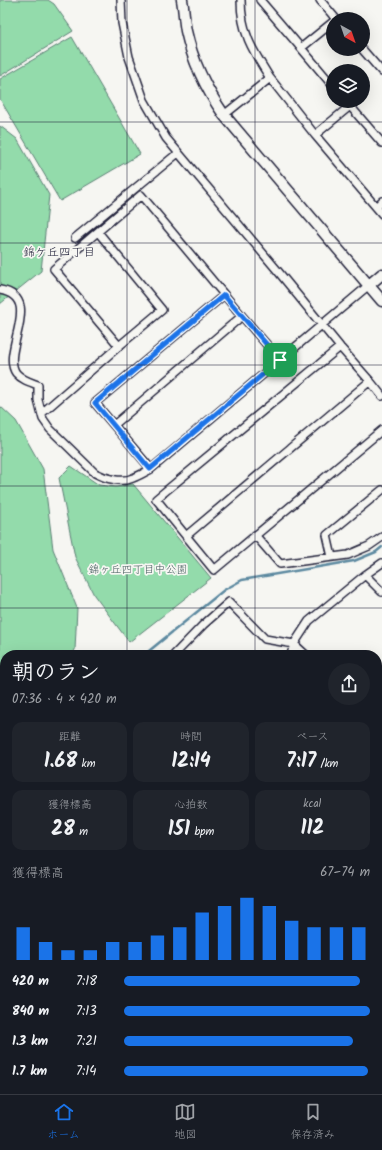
<!DOCTYPE html>
<html lang="ja">
<head>
<meta charset="utf-8">
<style>
  body { margin:0; font-family:Kalam,"Klee One",sans-serif; background:#20242c; color:#f1f3f6; height:100vh; display:flex; flex-direction:column; font-size:15px; white-space:nowrap }
  * { box-sizing:border-box; margin:0 }
  p { font-size:13px; color:#9ea1a6 }
  .icon { flex:none; width:22px; height:22px; fill:none; stroke:currentColor; stroke-width:2; stroke-linecap:round; stroke-linejoin:round }
  .map { position:relative; flex:1; overflow:hidden }
  .side { position:absolute; left:0px; top:650px; width:382px; height:444px; display:flex; flex-direction:column; background:#171b24; border-radius:16px 16px 0 0; box-shadow:0 4px 16px #0002 }
  .side>* { flex:none }
  .needle { width:26px; rotate:140deg }
  .controls { position:absolute; left:326px; top:12px; display:grid; gap:8px }
  .controls a { display:grid; place-items:center; width:44px; height:44px; border-radius:50%; background:#171b24; box-shadow:0 4px 16px #0002; font-size:20px }
  .pin { position:absolute; display:grid; place-items:center; width:34px; height:34px; color:#fff; margin:-17px; border-radius:8px; box-shadow:0 2px 6px #0006 }
  .round { display:grid; place-items:center; flex:none; width:42px; height:42px; border-radius:21px; background:#20242c }
  .overview { display:flex; align-items:center; justify-content:space-between; height:68px; padding:0 12px }
  h1 { font-size:22px; font-weight:800; line-height:30px }
  .figures { display:grid; grid-template-columns:repeat(3,1fr); gap:6px; height:68px; padding:4px 12px }
  .figures div { display:grid; align-content:center; border-radius:10px; background:#20242c; text-align:center }
  .figures b { font-size:20px; font-weight:800 }
  .figures small { font-size:11px; font-weight:400 }
  .figures p { font-size:11px }
  .chart { height:112px; padding:8px 12px }
  .chart p { display:flex; justify-content:space-between }
  .chart svg { width:100%; height:72px; margin-top:4px; stroke:#1a73e8; stroke-width:6 }
  ul { padding:0 12px; list-style:none; font-size:13px }
  li { display:grid; grid-template-columns:64px 48px 1fr; align-items:center; height:30px }
  li i { height:10px; border-radius:5px; background:#1a73e8 }
  .menu { display:flex; justify-content:space-around; align-items:center; height:56px; border-top:1px solid #363941; background:#171b24; font-size:11px; color:#9ea1a6 }
  .menu a { display:grid; justify-items:center; gap:2px }
  .menu .on { color:#1a73e8 }
  .map>svg:first-child { display:block }
</style>
</head>
<body>
<div class="map">
<svg width="382" height="1094" viewBox="0 0 382 1094">
  <rect width="100%" height="100%" fill="#f6f6f2"/>
  <filter id="ink" filterUnits="userSpaceOnUse"><feTurbulence type="fractalNoise" baseFrequency=".025" numOctaves="2"/><feDisplacementMap in="SourceGraphic" scale="8" xChannelSelector="R" yChannelSelector="G"/><feConvolveMatrix kernelMatrix="1 2 1 2 8 2 1 2 1" color-interpolation-filters="sRGB"/></filter>
  <g filter="url(#ink)">
    <path fill="#93dbab" stroke="#5a7e73" d="M0 0H48L54 4 73 31 0 76Z
      M72 37 140 154 60 201 0 99V79Z
      M0 126 17 139 49 195 41 271 0 304Z
      M0 406 16 421 43 469 53 549 77 608 75 650 71 655H5V729L0 738Z
      M71 466 99 485 116 487 133 484 211 578 129 642 94 595 75 557 59 478Z
      M0 804H5V1089H35V1094H0Z"/>
    <g fill="none" stroke-linecap="round" stroke-linejoin="round">
      <path stroke="#5c89a0" stroke-width="2.5" d="M144 655 224 590 242 580 354 561 376 552 382 547"/>
      <defs>
        <path id="street" d="M121 0 122 23 129 57 144 100 166 138 277 270 340 347 370 381
          M260 0 301 48 333 22
          M320 0 336 19
          M301 48 333 86
          M362 49 382 72
          M270 78 315 135
          M224 115 270 78C253 51 241 33 241 0
          M382 143 350 106 315 135 382 214
          M376 207 382 201
          M98 232 162 310 119 346
          M75 238 178 153
          M0 290C45 298 0 351 16 373 22 380 30 382 38 385V400L43 419 50 429 95 473C106 479 122 483 133 478 139 476 145 472 151 469L369 285
          M242 316 280 360
          M382 396 370 381 186 536 214 570 382 430
          M42 413 119 346 54 269 141 195 242 316 114 425
          M151 469 95 403 224 295
          M255 535 280 564 348 555 369 546 382 537
          M186 536 156 499 340 347
          M332 557 327 535 382 490
          M365 575 382 592
          M174 655 203 625 229 602 265 639 294 644 306 655
          M291 655 294 644 309 621 365 575 382 563
          M377 709 382 712
          M377 816 382 820
          M377 1073H382
          M347 1094 348 1089"/>
        <path id="secondary" d="M182 0C184 10 184 21 186 31 193 63 206 89 224 115L382 301
          M369 285 382 274"/>
      </defs>
      <use href="#street" stroke="#22223b" stroke-width="10"/>
      <use href="#secondary" stroke="#22223b" stroke-width="13"/>
      <use href="#street" stroke="#f6f6f2" stroke-width="7"/>
      <use href="#secondary" stroke="#f6f6f2" stroke-width="10"/>
    </g>
  </g>
  <g fill="none" stroke-linecap="round" stroke-linejoin="round" filter="url(#ink)">
    <defs>
      <path id="route" d="M224 295 280 360 150 469 95 403Z"/>
    </defs>
    <use href="#route" stroke="#fff" stroke-width="8"/>
    <use href="#route" stroke="#1a73e8" stroke-width="5"/>
  </g>
  <path fill="none" stroke="#22223b" stroke-width="1" stroke-opacity="0.55" d="M127 0V655M255 0V655M0 122H382M0 243H382M0 365H382M0 486H382M0 608H382M0 729H5M377 729H382M0 851H5M377 851H382M0 972H5M377 972H382M127 1089V1094M255 1089V1094"/>
  <g text-anchor="middle" dominant-baseline="central" stroke-width="3.5" stroke-linejoin="round" paint-order="stroke">
    <g font-size="11" fill="#445a5d" stroke="#f6f6f2">
      <text x="138" y="570">錦ヶ丘四丁目中公園</text>
    </g>
    <g font-size="12" fill="#22223b" stroke="#f6f6f2">
      <text x="59" y="252">錦ケ丘四丁目</text>
    </g>
  </g>
</svg>
<div class="controls">
<a><svg class="needle" viewBox="-14 -14 28 28"><path d="M0-13l5 13h-10z" fill="#e53935"/><path d="M0 13l5-13h-10z" fill="#9ea1a6"/></svg></a>
<a><svg class="icon" aria-label="layers" viewBox="0 0 24 24"><path d="M12 4l9 5-9 5-9-5zM3 14l9 5 9-5"/></svg></a>
</div>
<div class="pin" style="left:280px;top:360px;background:#1e9e55"><svg class="icon" aria-label="arrive" viewBox="0 0 24 24"><path d="M6 21V4h12l-3 4 3 4H6"/></svg></div>
<section class="side">
<div class="overview"><div><h1>朝のラン</h1><p>07:36 · 4 × 420 m</p></div><a class="round"><svg class="icon" aria-label="share" viewBox="0 0 24 24"><path d="M12 15V3M7 8l5-5 5 5M5 13v7h14v-7"/></svg></a></div>
<div class="figures">
<div><p>距離</p><b>1.68<small> km</small></b></div>
<div><p>時間</p><b>12:14</b></div>
<div><p>ペース</p><b>7:17<small> /km</small></b></div>
</div>
<div class="figures">
<div><p>獲得標高</p><b>28<small> m</small></b></div>
<div><p>心拍数</p><b>151<small> bpm</small></b></div>
<div><p>kcal</p><b>112</b></div>
</div>
<div class="chart"><p><span>獲得標高</span>67–74 m</p>
<svg viewBox="0 0 160 44" preserveAspectRatio="none"><path d="M5 44V24M15 44V33M25 44V38M35 44V38M45 44V33M55 44V33M65 44V29M75 44V24M85 44V15M95 44V11M105 44V6M115 44V11M125 44V20M135 44V24M145 44V24M155 44V24"/></svg>
</div>
<ul>
<li><b>420 m</b>7:18<i style="width:96%"></i></li>
<li><b>840 m</b>7:13<i style="width:100%"></i></li>
<li><b>1.3 km</b>7:21<i style="width:93%"></i></li>
<li><b>1.7 km</b>7:14<i style="width:99%"></i></li>
</ul>
</section>
</div>
<nav class="menu">
<a class="on"><svg class="icon" aria-label="home" viewBox="0 0 24 24"><path d="M3 11l9-7 9 7M6 9v11h12V9"/></svg>ホーム</a>
<a><svg class="icon" aria-label="map" viewBox="0 0 24 24"><path d="M3 6l6-2 6 2 6-2v14l-6 2-6-2-6 2zM9 4v14M15 6v14"/></svg>地図</a>
<a><svg class="icon" aria-label="saved" viewBox="0 0 24 24"><path d="M7 4h10v16l-5-4-5 4z"/></svg>保存済み</a>
</nav>
</body>
</html>
